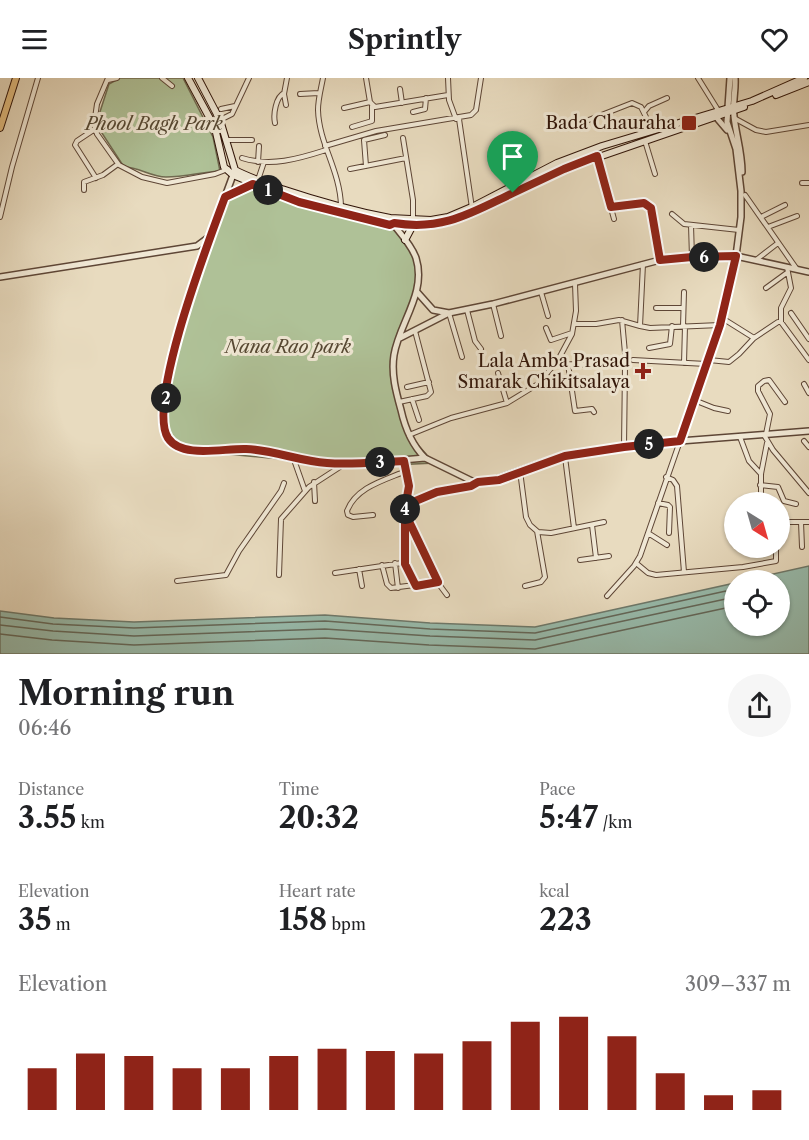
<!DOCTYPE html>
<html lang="en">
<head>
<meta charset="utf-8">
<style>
  body { margin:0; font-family:"Libre Caslon Text",serif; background:#f6f6f6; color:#202124; height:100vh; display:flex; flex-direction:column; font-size:22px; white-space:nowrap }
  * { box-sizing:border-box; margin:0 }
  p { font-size:20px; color:#757577 }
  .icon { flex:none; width:33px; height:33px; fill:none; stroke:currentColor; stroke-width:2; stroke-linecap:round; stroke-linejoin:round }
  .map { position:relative; height:576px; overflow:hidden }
  .sheet { display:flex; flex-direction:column; background:#fff; flex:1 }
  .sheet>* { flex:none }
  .needle { width:39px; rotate:143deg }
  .tools { position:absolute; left:724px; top:414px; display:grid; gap:12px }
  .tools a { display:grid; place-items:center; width:66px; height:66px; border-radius:50%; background:#fff; box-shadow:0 2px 4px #0004; font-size:30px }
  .pin { position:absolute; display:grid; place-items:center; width:51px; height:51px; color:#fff; margin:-62px -26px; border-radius:50% 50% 50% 0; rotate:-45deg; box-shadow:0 0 6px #0007 }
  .pin .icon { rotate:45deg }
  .km { position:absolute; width:30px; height:30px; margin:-15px; border-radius:50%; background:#222; color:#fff; font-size:16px; line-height:30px; text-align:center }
  .round { display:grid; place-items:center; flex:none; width:63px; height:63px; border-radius:32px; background:#f6f6f6 }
  .overview { display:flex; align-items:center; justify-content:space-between; height:102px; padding:0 18px }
  h1 { font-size:33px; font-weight:700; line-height:45px }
  .metrics { display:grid; grid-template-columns:repeat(3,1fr); gap:9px; height:102px; padding:6px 18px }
  .metrics div { display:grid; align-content:center }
  .metrics b { font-size:30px; font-weight:700 }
  .metrics small { font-size:16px; font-weight:400 }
  .metrics p { font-size:16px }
  .chart { height:168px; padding:12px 18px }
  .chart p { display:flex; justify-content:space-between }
  .chart svg { width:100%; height:108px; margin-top:6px; stroke:#8f2418; stroke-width:6 }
  header { display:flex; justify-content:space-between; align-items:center; height:78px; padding:0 18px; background:#fff; font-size:27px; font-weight:700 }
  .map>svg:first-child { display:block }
</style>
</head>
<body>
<header><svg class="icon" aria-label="menu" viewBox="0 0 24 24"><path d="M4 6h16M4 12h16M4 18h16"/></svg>Sprintly<svg class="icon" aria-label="heart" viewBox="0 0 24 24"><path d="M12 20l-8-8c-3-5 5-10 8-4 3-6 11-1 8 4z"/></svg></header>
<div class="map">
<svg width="809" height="576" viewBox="0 0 809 576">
  <rect width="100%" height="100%" fill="#e8dbbf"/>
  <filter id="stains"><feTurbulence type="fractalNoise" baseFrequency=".00333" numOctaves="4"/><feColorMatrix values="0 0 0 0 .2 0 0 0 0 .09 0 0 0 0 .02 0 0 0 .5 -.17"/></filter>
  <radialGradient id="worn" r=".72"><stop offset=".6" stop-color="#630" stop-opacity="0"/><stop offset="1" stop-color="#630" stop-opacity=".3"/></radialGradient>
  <path fill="#afc197" stroke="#706a50" stroke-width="1.5" d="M120 0H183L213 59 220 93C203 94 184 99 166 99 151 99 139 89 124 89L96 46 109 6Z
    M253 109 392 147 405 163 417 184 418 206 395 273 394 297 411 359 434 385 393 387 312 384 183 372 165 357V318L177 258 227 124 240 113Z"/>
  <path fill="#98bcad" stroke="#6e796b" stroke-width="1.5" d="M809 488V576H0V533L54 540 134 544 325 537 430 545 535 549 735 505V548H780V502H746Z"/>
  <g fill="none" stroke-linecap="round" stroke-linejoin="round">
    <path stroke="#64685a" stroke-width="1.5" d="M0 539 53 546 134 550 325 543 430 551 535 555 735 511
      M0 547 53 553 134 558 325 551 430 558 535 562 735 519
      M0 556 52 562 134 567 325 560 429 567 535 571 735 528"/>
    <defs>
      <path id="minor" d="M108 0 97 26 94 47 97 56 119 87 142 99 167 105 215 96 228 91
        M162 0 172 8
        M323 0C321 11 318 21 318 32 319 66 340 92 341 128
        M366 0 370 24 375 29 448 17
        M448 0 449 22 456 41
        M698 0 718 32
        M108 2 117 0
        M400 11 402 25
        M300 16 319 15
        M286 27 284 16 287 0
        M344 30 370 24
        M221 31 235 28
        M413 34 425 31 426 20
        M644 34 649 28 667 20
        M734 40 756 52 766 54 809 47
        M459 41 472 130
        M220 42 232 36 249 0
        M275 45C273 36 276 19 284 15
        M581 45 632 25 641 29 653 53
        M352 49 372 43V28
        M95 51 77 63 75 67 96 100
        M403 60 413 122V142
        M226 62H252
        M645 63 655 96
        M325 68 376 53 471 37 476 32 481 0
        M597 79 614 141
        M242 80C271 89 298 81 326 72
        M258 84 259 68
        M366 88 364 62 385 57
        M350 91 406 80
        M258 102 264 84
        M802 105H809
        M84 112V104L103 97 118 86
        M745 117 796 190
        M611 129 644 125 651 130 660 182
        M672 136 684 146 739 152
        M0 139 12 89 38 0
        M761 139 785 127
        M691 147 692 179
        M768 149 797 138
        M756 182 778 165
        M643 186 640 248 650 250 720 247
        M787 189 791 210 781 230V244L809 282
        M766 210 788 194
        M541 214 548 238
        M493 226 501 258
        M656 230H683
        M467 232 475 263 481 271
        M449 235 462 279
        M791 235 809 261
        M722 240 754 260 778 244H781
        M622 242 625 275
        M575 246H596L619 242 640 248
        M683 248 684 214
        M546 250 551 262 572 255
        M649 270 670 266 672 248
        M559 280 568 286 575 333 592 331 594 334
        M594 282 622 285 625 288 624 369
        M633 282 706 286
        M709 282 729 284 739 276 754 260
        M684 285 685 248
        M568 286 608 288
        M498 295 507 325
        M804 306 809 315
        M407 309 429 304
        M412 321 419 342
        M694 322 714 330 728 333
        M399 324 427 318 431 314 415 253
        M766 356 770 336 758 313V308L764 303 769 302 785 324
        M409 357 451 340 507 325 538 306 558 282 572 256 576 233 575 206
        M764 357 773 372 809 415
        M740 359 749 383 761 396
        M804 363 809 369
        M293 379 305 413
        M565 379 574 450
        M404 383 409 408 405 436 438 505 447 517
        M520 393 526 439 530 447 538 454 551 455 604 444
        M666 399 673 402 677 408 684 494
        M314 404 315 423
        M760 407 778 409 784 423 796 426
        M761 424V396L767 365
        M658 425 668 427 670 429 669 455
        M406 426 429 416 471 408 478 404
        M373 437 353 439 348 437 347 433C356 409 385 402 406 393
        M780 444H809
        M801 444 802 469
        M592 447 596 480
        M648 455 667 467
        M580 482 609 478
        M395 485 398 510
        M636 485 648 495 656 497 743 489 776 483V470
        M404 486 405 436
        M382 487 387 506 391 510 438 504
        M359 491 362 508
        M335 495 402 485 406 488 415 508
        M279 497 281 441 309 409 346 385
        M177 503 226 497 239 473 281 413 284 405
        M525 508 541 504 545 499 537 453
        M607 518 634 488 640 478 680 363"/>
      <path id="tertiary" d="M735 0C736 13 732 26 734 38 736 57 742 74 742 94
        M716 39 727 52
        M233 97 195 200 178 256 172 283 165 328V349L168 359 178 369 191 372 246 371 326 385 379 384 425 380 472 403 488 404 541 385 577 376 680 363 809 353
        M393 146C401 156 412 168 416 180 427 215 399 245 394 277 391 296 396 314 401 332 405 350 411 366 425 380
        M0 199 197 168 209 159
        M417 214 433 232 449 235 493 226 660 182 736 178 809 194
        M400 260 447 236
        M680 363 720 247 736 178 741 139V113L736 71 727 44 730 0"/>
      <path id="secondary" d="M188 0 215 50 224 89 233 97 299 124 389 146
        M198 0 220 42 235 92C250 100 266 105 282 111 318 123 354 133 390 140
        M776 17 809 4
        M225 119 253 106
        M394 145 424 148 449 144 564 91 744 29
        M389 146 388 142 390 140 431 142 448 139 474 128 557 85 602 68 752 23 804 0
        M405 162 413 147"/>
      <path id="primary" d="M0 50 16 0"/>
    </defs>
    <use href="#minor" stroke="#5e4636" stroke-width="6"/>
    <use href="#tertiary" stroke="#5e4636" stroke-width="8"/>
    <use href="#secondary" stroke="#301408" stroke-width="8"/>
    <use href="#primary" stroke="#301408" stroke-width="8"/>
    <use href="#minor" stroke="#f0e8d5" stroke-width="4"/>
    <use href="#tertiary" stroke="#f0e8d5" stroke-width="5"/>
    <use href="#secondary" stroke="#f0e8d5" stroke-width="6"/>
    <use href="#primary" stroke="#e4be80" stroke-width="6"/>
  </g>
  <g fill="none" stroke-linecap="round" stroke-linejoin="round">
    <defs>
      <path id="route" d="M513 115C471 135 443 153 394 145L390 147 299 124 253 106 225 119C210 160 146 325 168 360 182 381 224 370 246 371 273 372 299 383 327 385 352 387 378 384 404 383L409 408 405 430V486L416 508 438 504 405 435 406 427 437 414 471 408 478 404 499 402 565 378 624 369 680 363 720 247 736 178 692 179 660 182 651 130 644 125 611 129 597 78 564 91 513 115"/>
    </defs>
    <use href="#route" stroke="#fff" stroke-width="12"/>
    <use href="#route" stroke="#8f2418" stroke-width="8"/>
  </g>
  <g fill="#8f2418" stroke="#f0e8d5" stroke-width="2">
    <rect x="681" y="37" width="16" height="16" rx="3"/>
    <path d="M640 284h6v6h6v6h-6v6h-6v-6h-6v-6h6z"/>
  </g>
  <g text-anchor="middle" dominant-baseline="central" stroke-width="6" stroke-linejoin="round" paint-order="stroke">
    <g font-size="18" fill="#301408" stroke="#f0e8d5" text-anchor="end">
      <text x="676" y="45">Bada Chauraha</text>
      <text x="630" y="283">Lala Amba Prasad<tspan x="630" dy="21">Smarak Chikitsalaya</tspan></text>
    </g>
    <g font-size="18" font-style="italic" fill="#564833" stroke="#f0e8d5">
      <text x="154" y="46">Phool Bagh Park</text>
      <text x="288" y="269">Nana Rao park</text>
    </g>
  </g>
  <rect width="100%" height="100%" filter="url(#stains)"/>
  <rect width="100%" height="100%" fill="url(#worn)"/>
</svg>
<div class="tools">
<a><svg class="needle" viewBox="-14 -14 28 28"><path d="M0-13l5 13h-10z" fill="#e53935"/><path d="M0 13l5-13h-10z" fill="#757577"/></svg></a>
<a><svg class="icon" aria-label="locate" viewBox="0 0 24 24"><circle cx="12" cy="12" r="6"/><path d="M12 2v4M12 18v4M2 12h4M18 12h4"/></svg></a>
</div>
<div class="pin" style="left:513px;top:115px;background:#1e9e55"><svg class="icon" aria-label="arrive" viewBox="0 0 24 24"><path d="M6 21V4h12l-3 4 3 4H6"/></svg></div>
<b class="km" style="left:268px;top:112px">1</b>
<b class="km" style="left:166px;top:320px">2</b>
<b class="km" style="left:380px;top:384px">3</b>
<b class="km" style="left:405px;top:431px">4</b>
<b class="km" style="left:649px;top:366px">5</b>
<b class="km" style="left:704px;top:179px">6</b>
</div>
<section class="sheet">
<div class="overview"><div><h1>Morning run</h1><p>06:46</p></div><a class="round"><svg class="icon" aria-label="share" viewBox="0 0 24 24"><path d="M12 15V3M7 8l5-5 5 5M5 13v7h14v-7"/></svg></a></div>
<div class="metrics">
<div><p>Distance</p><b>3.55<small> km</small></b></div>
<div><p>Time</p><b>20:32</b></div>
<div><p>Pace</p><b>5:47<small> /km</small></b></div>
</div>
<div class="metrics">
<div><p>Elevation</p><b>35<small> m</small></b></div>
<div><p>Heart rate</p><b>158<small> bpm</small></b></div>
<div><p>kcal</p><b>223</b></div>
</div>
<div class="chart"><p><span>Elevation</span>309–337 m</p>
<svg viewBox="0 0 160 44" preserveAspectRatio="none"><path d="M5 44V27M15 44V21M25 44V22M35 44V27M45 44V27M55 44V22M65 44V19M75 44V20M85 44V21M95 44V16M105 44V8M115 44V6M125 44V14M135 44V29M145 44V38M155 44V36"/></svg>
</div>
</section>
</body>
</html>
